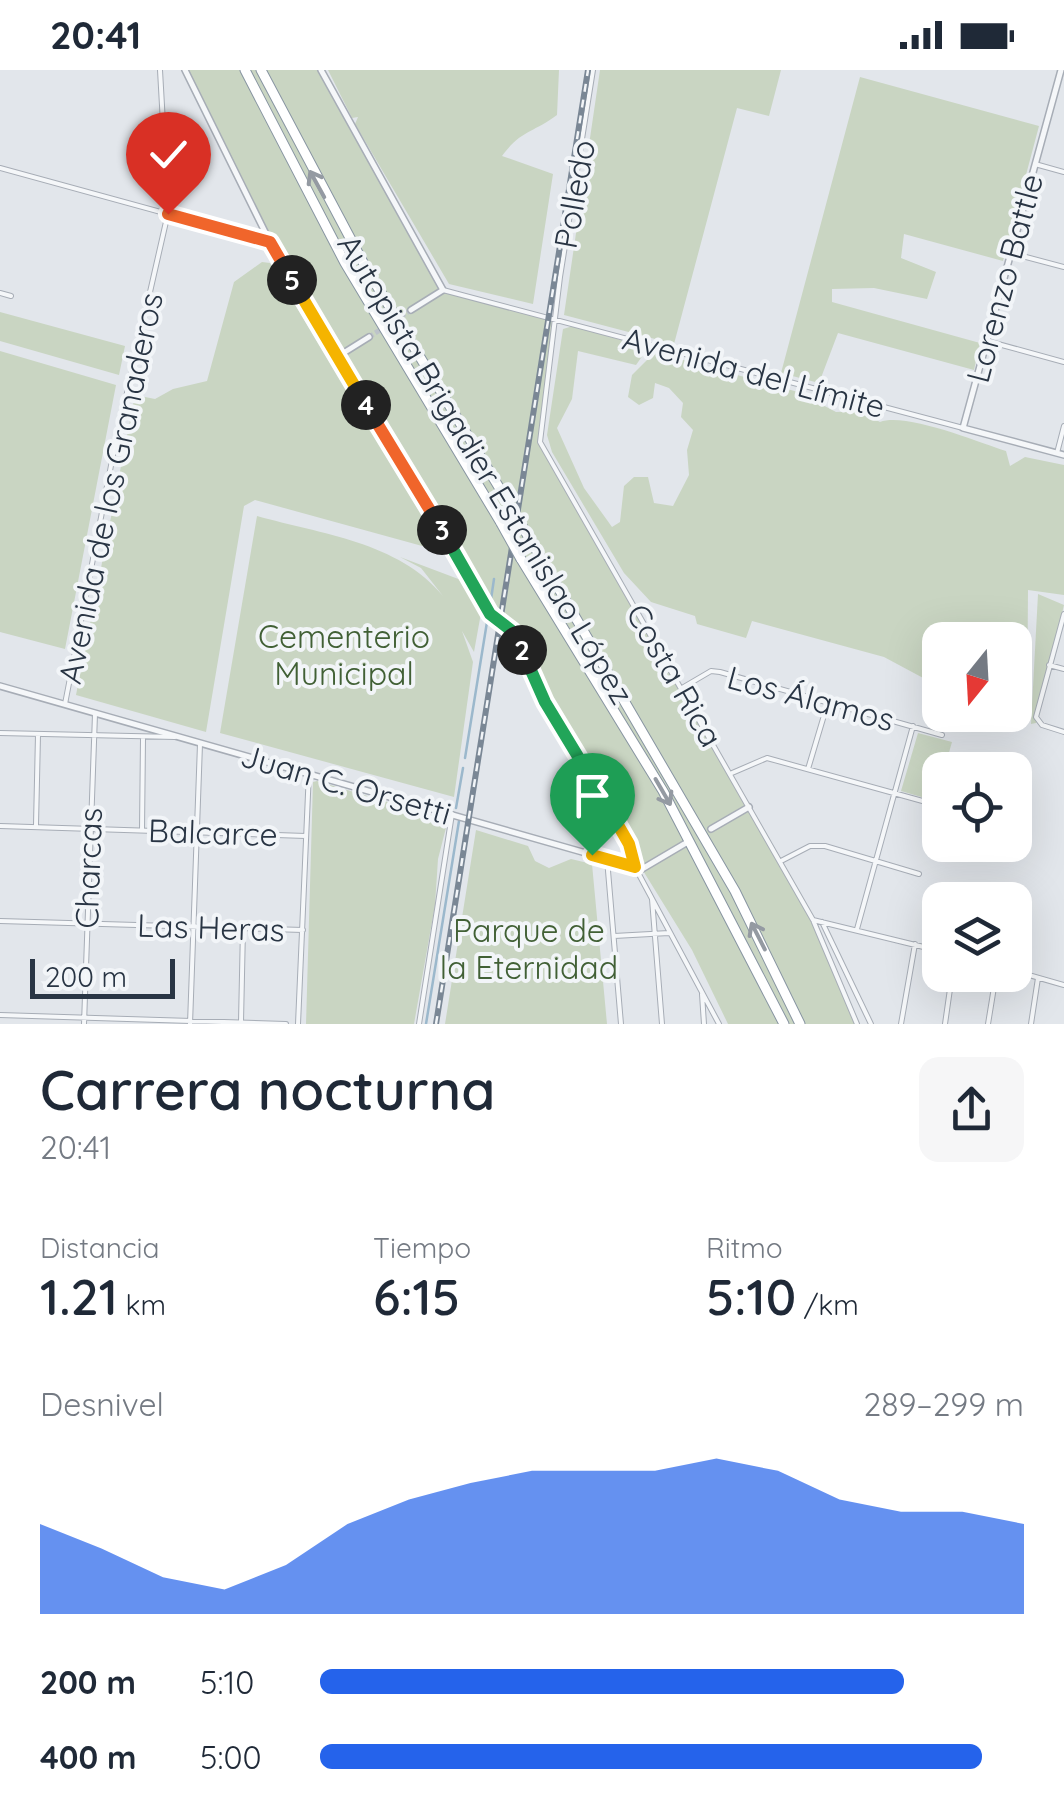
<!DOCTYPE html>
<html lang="es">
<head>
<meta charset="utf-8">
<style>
  body { margin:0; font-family:Quicksand,sans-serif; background:#f6f6f7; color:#1f2937; height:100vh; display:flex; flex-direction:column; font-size:38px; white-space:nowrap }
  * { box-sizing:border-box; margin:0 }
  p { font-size:32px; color:#747a83 }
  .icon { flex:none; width:55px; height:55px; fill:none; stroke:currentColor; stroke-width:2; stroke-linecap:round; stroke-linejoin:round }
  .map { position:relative; height:954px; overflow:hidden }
  .details { display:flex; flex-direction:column; background:#fff; flex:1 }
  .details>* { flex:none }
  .needle { width:65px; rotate:198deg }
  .controls { position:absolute; left:922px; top:552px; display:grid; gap:20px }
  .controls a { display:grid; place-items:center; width:110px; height:110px; border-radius:20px; background:#fff; box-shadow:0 10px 40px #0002; font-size:50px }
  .scale { position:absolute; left:30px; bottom:25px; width:145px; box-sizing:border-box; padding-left:10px; border:5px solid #293544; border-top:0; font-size:28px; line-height:35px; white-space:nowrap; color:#293544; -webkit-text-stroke:8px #f2f5f8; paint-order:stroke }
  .pin { position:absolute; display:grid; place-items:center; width:85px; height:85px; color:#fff; margin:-102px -42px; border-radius:50% 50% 50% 0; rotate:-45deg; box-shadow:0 0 10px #0007 }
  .pin .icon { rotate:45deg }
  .km { position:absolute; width:50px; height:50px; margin:-25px; border-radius:50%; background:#222; color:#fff; font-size:28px; line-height:50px; text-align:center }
  .round { display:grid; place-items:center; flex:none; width:105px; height:105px; border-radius:20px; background:#f6f6f7 }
  .headline { display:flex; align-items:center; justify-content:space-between; height:170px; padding:0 40px }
  h1 { font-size:55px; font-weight:600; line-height:75px }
  .metrics { display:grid; grid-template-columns:repeat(3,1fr); gap:15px; height:170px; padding:10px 40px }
  .metrics div { display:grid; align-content:center }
  .metrics b { font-size:50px; font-weight:600 }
  .metrics small { font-size:28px; font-weight:400 }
  .metrics p { font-size:28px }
  .chart { height:280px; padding:20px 40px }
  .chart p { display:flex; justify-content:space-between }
  .chart svg { width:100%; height:180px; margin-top:10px; fill:#2563eb; opacity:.7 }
  ul { padding:0 40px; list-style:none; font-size:32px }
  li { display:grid; grid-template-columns:160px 120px 1fr; align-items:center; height:75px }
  li i { height:25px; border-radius:12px; background:#2563eb }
  .status { display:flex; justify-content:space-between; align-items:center; height:70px; padding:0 50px; background:#fff; direction:ltr }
  .status svg { height:28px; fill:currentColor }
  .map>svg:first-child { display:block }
</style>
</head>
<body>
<div class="status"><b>20:41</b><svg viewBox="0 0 49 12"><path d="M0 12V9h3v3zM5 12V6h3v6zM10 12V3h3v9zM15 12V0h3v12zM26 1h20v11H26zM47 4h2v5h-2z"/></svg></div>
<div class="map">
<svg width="1064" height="954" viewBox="0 0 1064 954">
  <rect width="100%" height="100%" fill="#e2e6eb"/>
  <path fill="#c9d5c2" d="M185 0H321L443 220 556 249 540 363 543 380 813 850 857 954H728L692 880 642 799 635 797 506 545 491 539 478 522 270 172Z
    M328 0H559L557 45C533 63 521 60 502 86L553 104 533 234 449 214 355 54 358 47 352 48Z
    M600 0H781L769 46 737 38 674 274 564 245Z
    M860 7 1039 56 1003 191 904 164 901 188 936 202 927 229 874 218 832 219V232L980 273 974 300 838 263 819 313 781 303Z
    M262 192 270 193 444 482 255 430 244 436 206 662 76 625 135 325 155 329 173 319 207 311 234 212Z
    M0 242 125 276 119 305 0 271Z
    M573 256 648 278 636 295 578 281 572 329 557 358 584 418 612 457 620 452 624 416 634 407H648L654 433 673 436 689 405 687 380 693 360 681 347 683 333 669 318 655 313 653 328 639 335 628 327 632 305 655 282 798 322 836 342 859 341 880 352C905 342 978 372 1006 381L1010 396 1025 387 1064 395V525L1028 520 1027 654 995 645H1015V570H940V617L884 587 752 551 746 568 697 554 695 546 651 532 624 503 552 382 547 365 563 259Z
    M0 281 116 315 65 579 0 562Z
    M257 446C321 464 399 472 443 526L421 498 400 487 461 510 481 543 474 582 462 561 473 592 454 727 220 663Z
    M1038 524 1064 535 1036 653 1031 654Z
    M918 663 952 672 944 700H940L935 731 901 721Z
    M317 711 448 750 438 789 435 835 414 954H306L313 712Z
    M476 760 528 776 535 791 549 798 571 789 592 794 607 954H445Z"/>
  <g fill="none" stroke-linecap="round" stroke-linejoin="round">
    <path stroke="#9bb8cc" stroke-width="2.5" d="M490 536 494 509
      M465 688 487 552
      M456 738 463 698
      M426 954 459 751"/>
    <path stroke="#bdc3ca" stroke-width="5" stroke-dasharray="5 2.5" stroke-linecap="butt" d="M369 267 411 240"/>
    <defs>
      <path id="minor" d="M593 0 560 207 540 372 813 850 857 954
        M1035 94 1064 102
        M0 98 270 172
        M1011 183 1064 197
        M443 220 963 358
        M0 223 11 226
        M987 271 1064 292
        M337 287 491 544 512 561 545 632 629 773 635 797 719 954
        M1057 383 1064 356
        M1064 544 1036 647 1042 655 1064 662
        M1049 595 1064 599
        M682 618 711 601 720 602 942 665
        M65 634 114 380 168 143 160 0
        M0 663 175 667
        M808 699 828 632
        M732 703 767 688 937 735
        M36 755 38 665
        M0 756 306 766
        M142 760 143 669
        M607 789 621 954
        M781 791 810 776H825L919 804
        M652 829 662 954
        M813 850 940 881
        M0 851 303 860
        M822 852 871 954
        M857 859 913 656
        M614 866 669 863
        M1015 901 1064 915
        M702 924 704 954
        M0 945 286 954
        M241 952 243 858
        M84 954 95 644
        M190 954 200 674
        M298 954 309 701
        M419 954 452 744
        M901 954 915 874
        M945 954 952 905
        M988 954 996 905
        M1031 954 1038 908"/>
      <path id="tertiary" d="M185 0 270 172 337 287 369 267
        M321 0 443 220 411 240
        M1061 0 963 358 1064 385
        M0 616 635 797 642 799 686 773
        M711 759 749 737"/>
      <path id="motorway" d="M245 0 345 193 501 453
        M261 0 366 198 500 419
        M528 466 735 821 800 954
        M521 489 663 721 784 954"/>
    </defs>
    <use href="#minor" stroke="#a7adb6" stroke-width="6"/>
    <use href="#tertiary" stroke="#a7adb6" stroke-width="8"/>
    <use href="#motorway" stroke="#8895a2" stroke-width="11"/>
    <use href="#minor" stroke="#f5f7f9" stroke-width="4"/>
    <use href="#tertiary" stroke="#f5f7f9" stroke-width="5"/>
    <use href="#motorway" stroke="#fff" stroke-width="9"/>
    <defs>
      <path id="rail" d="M436 954 588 0"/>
    </defs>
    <use href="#rail" stroke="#7a8795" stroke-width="6"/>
    <use href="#rail" stroke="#f2f5f8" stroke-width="2.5" stroke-dasharray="8" stroke-linecap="butt"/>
    <defs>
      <path id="motorway-bridge" d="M500 419 528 466
        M501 453 521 489"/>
    </defs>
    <use href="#motorway-bridge" stroke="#8895a2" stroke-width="11" stroke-linecap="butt"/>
    <use href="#motorway-bridge" stroke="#fff" stroke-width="9"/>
  </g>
  <defs><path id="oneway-shaft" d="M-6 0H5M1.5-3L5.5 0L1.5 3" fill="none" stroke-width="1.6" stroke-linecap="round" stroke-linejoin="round" transform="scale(2.5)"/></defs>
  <g stroke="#949aa2">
    <use href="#oneway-shaft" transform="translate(317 114) rotate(-119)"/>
    <use href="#oneway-shaft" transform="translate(663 722) rotate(60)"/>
    <use href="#oneway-shaft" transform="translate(758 866) rotate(-117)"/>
  </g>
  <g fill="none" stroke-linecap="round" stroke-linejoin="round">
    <defs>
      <path id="split-1" d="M591 708 629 774 635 797 592 785"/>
      <path id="split-2" d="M522 580 545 632 591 708"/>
      <path id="split-3" d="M442 460 490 544 512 561 522 580"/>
      <path id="split-4" d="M366 335 442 460"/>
      <path id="split-5" d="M292 210 366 335"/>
      <path id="split-6" d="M168 144 270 172 292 210"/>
    </defs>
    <use href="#split-1" stroke="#fff" stroke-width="20"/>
    <use href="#split-2" stroke="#fff" stroke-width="20"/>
    <use href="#split-3" stroke="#fff" stroke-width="20"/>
    <use href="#split-4" stroke="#fff" stroke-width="20"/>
    <use href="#split-5" stroke="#fff" stroke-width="20"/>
    <use href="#split-6" stroke="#fff" stroke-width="20"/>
    <use href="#split-1" stroke="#f5b400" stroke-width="12"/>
    <use href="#split-2" stroke="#22a559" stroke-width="12"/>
    <use href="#split-3" stroke="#22a559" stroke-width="12"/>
    <use href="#split-4" stroke="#f0652b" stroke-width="12"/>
    <use href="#split-5" stroke="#f5b400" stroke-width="12"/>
    <use href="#split-6" stroke="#f0652b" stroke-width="12"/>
  </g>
  <g text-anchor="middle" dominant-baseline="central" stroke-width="8" stroke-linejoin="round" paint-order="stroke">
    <g font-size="32" fill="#293544" stroke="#f2f5f8">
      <text transform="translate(574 124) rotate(-80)">Polledo</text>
      <text transform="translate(1004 208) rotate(-75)">Lorenzo Battle</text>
      <text transform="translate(754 302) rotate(15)">Avenida del Límite</text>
      <text transform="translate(486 399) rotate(59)">Autopista Brigadier Estanislao López</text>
      <text transform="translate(110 418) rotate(-78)">Avenida de los Granaderos</text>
      <text transform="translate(675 605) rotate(60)">Costa Rica</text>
      <text transform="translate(811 628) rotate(15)">Los Álamos</text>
      <text transform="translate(346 714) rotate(16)">Juan C. Orsetti</text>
      <text transform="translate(213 762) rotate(2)">Balcarce</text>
      <text transform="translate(88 798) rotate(-88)">Charcas</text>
      <text transform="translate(211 857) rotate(2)">Las Heras</text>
    </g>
    <g font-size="32" fill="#416035" stroke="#f2f5f8">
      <text x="344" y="566">Cementerio<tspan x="344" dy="37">Municipal</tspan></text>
      <text x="529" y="860">Parque de<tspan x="529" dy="37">la Eternidad</tspan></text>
    </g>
  </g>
</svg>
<div class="controls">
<a><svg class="needle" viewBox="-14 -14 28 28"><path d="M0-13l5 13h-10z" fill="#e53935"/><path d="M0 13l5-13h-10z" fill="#747a83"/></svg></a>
<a><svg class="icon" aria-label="locate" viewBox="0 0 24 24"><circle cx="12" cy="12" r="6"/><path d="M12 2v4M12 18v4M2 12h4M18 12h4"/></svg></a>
<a><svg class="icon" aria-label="layers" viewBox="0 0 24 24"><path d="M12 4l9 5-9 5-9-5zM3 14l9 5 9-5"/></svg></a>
</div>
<div class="scale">200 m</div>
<div class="pin" style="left:592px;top:785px;background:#1e9e55"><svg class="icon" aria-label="arrive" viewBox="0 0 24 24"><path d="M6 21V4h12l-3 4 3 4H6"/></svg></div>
<div class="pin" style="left:168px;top:144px;background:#d93025"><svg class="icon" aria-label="check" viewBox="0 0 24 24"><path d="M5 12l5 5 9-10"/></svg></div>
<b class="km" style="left:522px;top:580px">2</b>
<b class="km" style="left:442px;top:460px">3</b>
<b class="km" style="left:366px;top:335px">4</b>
<b class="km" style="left:292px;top:210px">5</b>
</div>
<section class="details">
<div class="headline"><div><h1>Carrera nocturna</h1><p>20:41</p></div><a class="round"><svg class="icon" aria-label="share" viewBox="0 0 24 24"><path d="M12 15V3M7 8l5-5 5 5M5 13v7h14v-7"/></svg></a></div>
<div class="metrics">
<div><p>Distancia</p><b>1.21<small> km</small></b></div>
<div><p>Tiempo</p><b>6:15</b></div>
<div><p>Ritmo</p><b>5:10<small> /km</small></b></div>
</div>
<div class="chart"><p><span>Desnivel</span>289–299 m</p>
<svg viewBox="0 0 160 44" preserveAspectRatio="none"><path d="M0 44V22L10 28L20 35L30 38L40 32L50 22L60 16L70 12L80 9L90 9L100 9L110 6L120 9L130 16L140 19L150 19L160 22V44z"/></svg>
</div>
<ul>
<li><b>200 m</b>5:10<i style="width:83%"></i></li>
<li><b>400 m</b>5:00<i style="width:94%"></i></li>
</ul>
</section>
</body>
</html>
